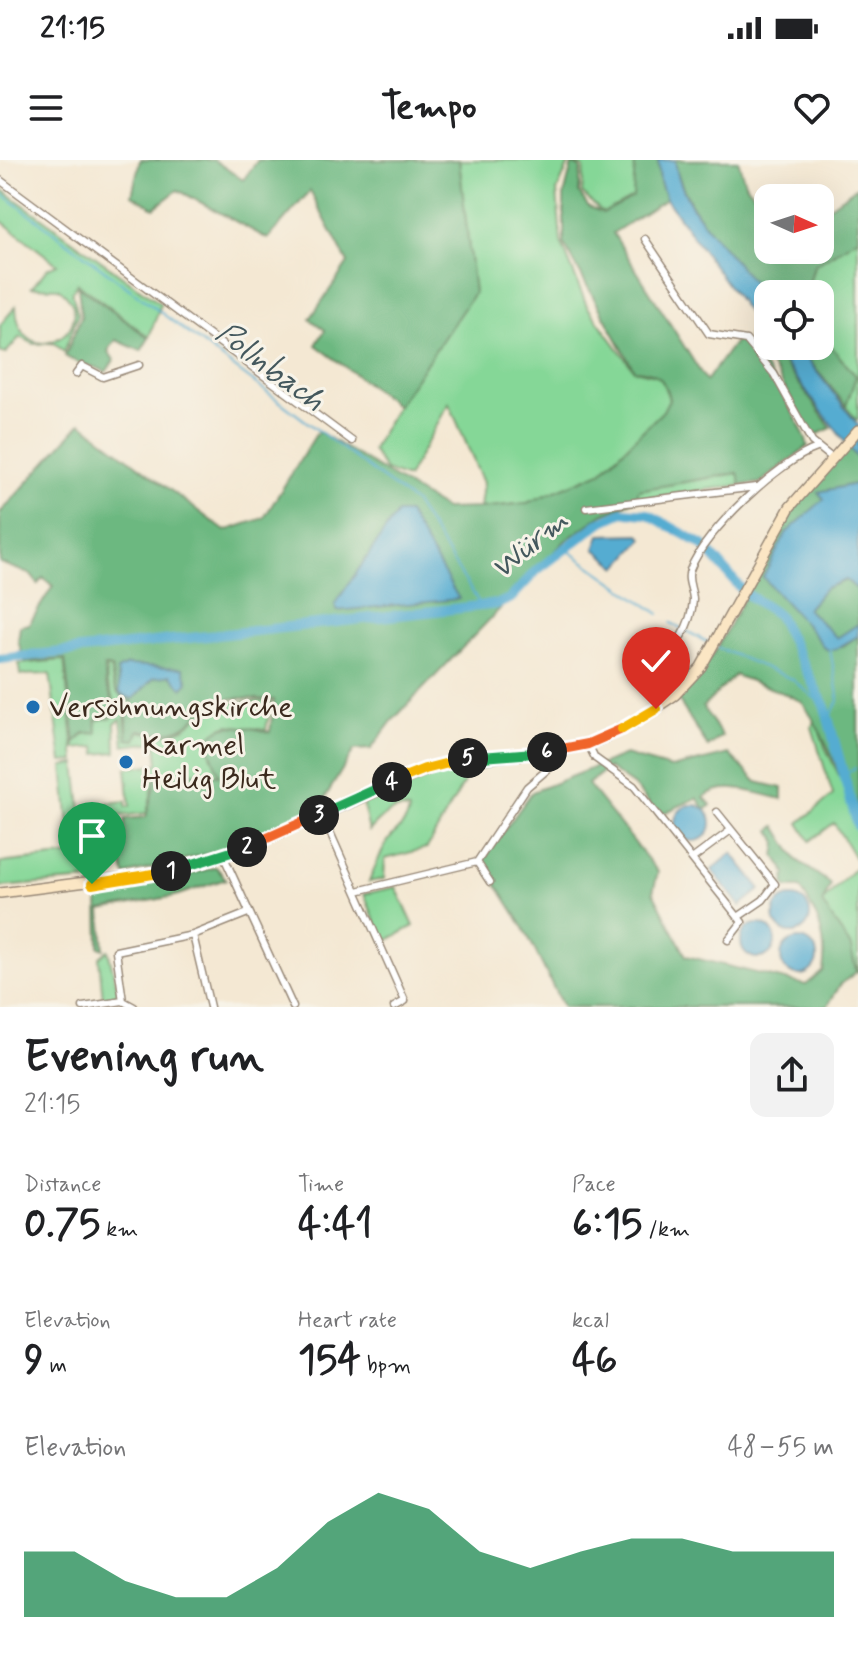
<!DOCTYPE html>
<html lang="en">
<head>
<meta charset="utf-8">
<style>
  body { margin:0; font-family:Mynerve,sans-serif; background:#f2f2f2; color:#202124; height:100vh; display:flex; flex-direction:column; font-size:30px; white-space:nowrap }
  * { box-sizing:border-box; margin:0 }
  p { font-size:26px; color:#757577 }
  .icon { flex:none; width:44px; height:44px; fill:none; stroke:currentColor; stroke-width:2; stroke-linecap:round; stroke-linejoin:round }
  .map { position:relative; height:847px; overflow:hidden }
  .sheet { display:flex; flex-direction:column; background:#fff; flex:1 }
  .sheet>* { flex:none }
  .needle { width:52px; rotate:93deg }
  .buttons { position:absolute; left:754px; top:24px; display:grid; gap:16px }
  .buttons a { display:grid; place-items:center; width:80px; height:80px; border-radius:16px; background:#fff; box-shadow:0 8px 32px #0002; font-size:40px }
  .pin { position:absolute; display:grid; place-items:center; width:68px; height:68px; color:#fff; margin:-82px -34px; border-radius:50% 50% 50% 0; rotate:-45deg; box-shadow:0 0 8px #0007 }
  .pin .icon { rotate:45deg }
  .km { position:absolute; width:40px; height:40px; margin:-20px; border-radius:50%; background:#222; color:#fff; font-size:22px; line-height:40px; text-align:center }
  .round { display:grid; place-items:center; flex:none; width:84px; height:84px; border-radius:16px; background:#f2f2f2 }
  .overview { display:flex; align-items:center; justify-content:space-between; height:136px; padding:0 24px }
  h1 { font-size:44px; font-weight:800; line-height:60px }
  .metrics { display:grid; grid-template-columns:repeat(3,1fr); gap:12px; height:136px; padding:8px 24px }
  .metrics div { display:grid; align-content:center }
  .metrics b { font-size:40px; font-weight:800 }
  .metrics small { font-size:22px; font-weight:400 }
  .metrics p { font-size:22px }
  .chart { height:224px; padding:16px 24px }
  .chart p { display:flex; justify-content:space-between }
  .chart svg { width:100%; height:144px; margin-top:8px; fill:#0b8043; opacity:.7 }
  .status { display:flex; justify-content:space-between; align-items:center; height:56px; padding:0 40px; background:#fff; direction:ltr }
  .status svg { height:22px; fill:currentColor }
  header { display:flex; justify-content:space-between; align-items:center; height:104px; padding:0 24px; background:#fff; font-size:36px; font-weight:800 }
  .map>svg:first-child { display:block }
</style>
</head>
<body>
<div class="status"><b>21:15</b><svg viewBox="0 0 49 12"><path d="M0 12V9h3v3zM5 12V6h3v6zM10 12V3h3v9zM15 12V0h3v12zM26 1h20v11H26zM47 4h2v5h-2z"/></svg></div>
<header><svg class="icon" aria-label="menu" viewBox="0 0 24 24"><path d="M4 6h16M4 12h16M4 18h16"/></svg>Tempo<svg class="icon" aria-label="heart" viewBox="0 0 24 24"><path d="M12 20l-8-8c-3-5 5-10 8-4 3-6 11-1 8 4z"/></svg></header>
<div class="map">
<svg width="858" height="847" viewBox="0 0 858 847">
  <rect width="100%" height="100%" fill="#f7f3e8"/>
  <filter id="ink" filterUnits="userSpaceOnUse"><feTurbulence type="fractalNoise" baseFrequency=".0125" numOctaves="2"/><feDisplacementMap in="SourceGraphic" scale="16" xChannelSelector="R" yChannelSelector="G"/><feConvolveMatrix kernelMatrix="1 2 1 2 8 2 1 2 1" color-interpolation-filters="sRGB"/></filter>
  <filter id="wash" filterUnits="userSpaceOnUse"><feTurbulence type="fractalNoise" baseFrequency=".006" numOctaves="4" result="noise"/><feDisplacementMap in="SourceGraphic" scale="32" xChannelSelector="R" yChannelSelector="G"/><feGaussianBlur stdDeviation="1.8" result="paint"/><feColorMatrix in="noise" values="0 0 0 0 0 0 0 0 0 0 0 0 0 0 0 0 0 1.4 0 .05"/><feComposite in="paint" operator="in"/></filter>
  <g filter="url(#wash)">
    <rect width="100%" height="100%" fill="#f4e8d3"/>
    <path fill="#85d797" stroke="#60805a" stroke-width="2" d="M459 0H635L636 2 633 37 603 53 582 33 584 8 570 1 557 31 561 82 587 146 634 210 660 216 669 239 663 251 601 312 527 343 480 348 483 323 449 243 407 318 385 310 372 290 397 246 474 133Z
      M0 28 161 144 149 177 77 123 72 132 78 155 64 192 54 183 34 184 20 177 5 194 0 192V165L16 146C19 220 110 166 58 128L32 127 48 108 57 104 0 60Z
      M858 78V259L856 260 846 246 856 216C828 184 820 177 820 134H806L814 106Z
      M738 313 741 325 638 339V330Z
      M64 500 75 601 62 602 50 514 20 515 19 504Z
      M106 508H111C112 527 114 535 132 542L125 557 127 579 136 580 139 571C169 579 191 571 207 543L271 541 266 570 229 565 220 568 211 594 219 615 189 612 168 621 163 614H156L147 653 110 657 107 643 126 641V647L130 646 126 608 158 604 156 582 124 586 121 559 115 563 116 592 97 594 96 587 75 589V584L84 574 97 573 96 560 111 558 118 550 107 524Z
      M815 556 825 587 858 653V695L855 698 834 663 810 681 799 663 833 635 812 567Z
      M476 601 427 688 385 699 384 719 369 722C374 708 380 695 388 681 396 670 408 664 409 650 391 646 381 658 369 671L362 641 429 611Z
      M76 604 89 720 0 727V703L72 695 63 606Z
      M858 705V813L850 787 821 743Z
      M396 727 414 766 384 782 364 734Z
      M108 790 118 832 114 839 103 840 99 798Z"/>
    <path fill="#6cb880" stroke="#54714f" stroke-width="2" fill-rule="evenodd" d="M140 0H214L243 20 258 0H459L474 133 397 246 316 185 325 170 310 159 348 103 310 31 268 79 178 30 154 48 132 35Z
      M635 0H658L660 22 666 39 613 73 706 221 737 179C759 190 802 263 808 286L760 323 741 325 738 313 638 330V339L603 354 565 381 392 561 371 589 354 590 320 646 222 690 125 715 116 677 125 675V659L146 657 157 615H162L168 621 190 613 219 615 207 582C220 557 247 568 270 572L274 540 239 538 207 541C191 570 170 577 139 570L136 580 127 579V557L132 542C114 534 113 527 112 508L104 506 106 525 117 550 109 558 96 560 97 573H84L75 583 65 499 25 502 18 481 20 466 29 464 53 426 43 418 38 424 30 414 0 403V353L81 263 225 371 264 358 318 271 445 349 480 348 527 343 601 312 663 251 669 239C664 217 656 211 634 210L564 84V36L572 4 581 9 579 33 589 47 603 53 633 37ZM127 505 185 512 154 517 133 539Z
      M675 0H738L745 23 768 51V90H820V53L858 26V78L814 106 806 134H768V147C739 108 680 47 675 0Z
      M78 126 149 178 141 191 116 180 108 191 114 200 106 212C92 204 77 205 65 196L81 157Z
      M753 163C779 195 805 231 831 268L812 277 776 212 748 178Z
      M820 167 834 190 856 216 846 246 797 186H820Z
      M850 286 858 299V328L854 324 819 332 825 339 763 417C782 441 807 459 823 485L843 486 858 476V653C849 633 813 550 800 541 781 530 756 524 735 515L703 547 722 576 708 587 677 538 713 495 787 359 825 310Z
      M847 420 858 430V464L837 479 807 449 825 428Z
      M729 594 757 622 782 628V639C758 634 725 620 704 637L711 645 706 650 697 638 659 655 634 626 608 608 588 624 658 712 653 732 686 796 806 825 823 811C828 778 818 755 800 728H787L784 724 786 713 775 696 777 683 771 670 776 666 797 700 831 724 822 743 851 787 856 812 840 825 827 847H563L524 768 482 701 532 632 625 595 671 608Z
      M216 707 226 719 175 736 101 750 104 789 99 787 98 731 176 718Z"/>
    <path fill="#54acd1" stroke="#486b78" stroke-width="2" d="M658 0H675C681 58 741 95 766 145 771 154 768 171 768 181L666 39 660 22Z
      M772 186H797L858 265V299Z
      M855 324 858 328V430L846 420 825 428 807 449 837 478 858 464V476L834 490 825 489C807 463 783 442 763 417L786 373 824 339 818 332Z
      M397 353H408L459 439 337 451 335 444Z
      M640 374 643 379 618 407 595 389 600 375Z
      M127 505 183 508 188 522 182 528 171 515 154 518 133 539 120 534 117 510Z
      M675 663a18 18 0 1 1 36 0a18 18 0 1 1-36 0Z
      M732 693 761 729 740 746 712 710Z
      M774 755a18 18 0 1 1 36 0a18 18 0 1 1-36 0Z
      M741 781a17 17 0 1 1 34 0a17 17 0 1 1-34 0Z
      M781 797a18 18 0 1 1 36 0a18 18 0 1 1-36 0Z"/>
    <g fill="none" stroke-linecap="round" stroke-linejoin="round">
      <path stroke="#54acd1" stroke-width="2" d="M0 32 415 343 482 447
        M566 389 659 454
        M671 463 709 483
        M718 488 792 519 825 547
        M829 557 839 541 830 489
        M846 614 855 608"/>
      <path stroke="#54acd1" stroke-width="10" d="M0 499 498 444 511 438 537 410 601 362 623 352 648 354 703 385 745 433 778 455 825 547 858 667"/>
    </g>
  </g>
  <g filter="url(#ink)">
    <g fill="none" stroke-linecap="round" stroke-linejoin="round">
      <defs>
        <path id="street" d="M0 20 352 281
          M645 79 709 174 746 180 774 214 812 282 832 298
          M76 214 82 206 103 217 139 205
          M586 348 756 327
          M651 513C671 490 691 472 693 440 693 430 686 420 690 410 704 372 779 301 817 288
          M588 584 595 598 634 626 742 762 728 780
          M717 652 775 724 763 740 738 757
          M322 654 405 841 394 847
          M224 697 293 847
          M692 699 731 670
          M477 702 490 722
          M357 731 477 702 527 627 555 603 557 591
          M193 775 210 847
          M123 841 116 791 193 775 248 753
          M123 841 134 847
          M83 847 123 841"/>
        <path id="secondary" d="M0 733 173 711 238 691 441 604 568 589 597 581 629 566 675 535 701 507 790 347 858 270"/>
      </defs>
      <use href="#street" stroke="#988978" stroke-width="9"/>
      <use href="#secondary" stroke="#988978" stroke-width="12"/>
      <use href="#street" stroke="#fff" stroke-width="6"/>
      <use href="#secondary" stroke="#fbe6c4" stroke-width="9"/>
    </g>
  </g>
  <g fill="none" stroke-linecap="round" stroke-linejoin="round" filter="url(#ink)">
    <defs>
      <path id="split-1" d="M92 724 171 711"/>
      <path id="split-2" d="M171 711 247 687"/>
      <path id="split-3" d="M247 687 319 655"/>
      <path id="split-4" d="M319 655 392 622"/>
      <path id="split-5" d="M392 622 425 609 468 598"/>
      <path id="split-6" d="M468 598 547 592"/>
      <path id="split-7" d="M547 592 588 584 622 569"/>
      <path id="split-8" d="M622 569 656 549"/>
    </defs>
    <use href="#split-1" stroke="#fff" stroke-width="16"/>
    <use href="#split-2" stroke="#fff" stroke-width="16"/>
    <use href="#split-3" stroke="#fff" stroke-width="16"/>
    <use href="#split-4" stroke="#fff" stroke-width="16"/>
    <use href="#split-5" stroke="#fff" stroke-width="16"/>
    <use href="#split-6" stroke="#fff" stroke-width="16"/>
    <use href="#split-7" stroke="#fff" stroke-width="16"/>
    <use href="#split-8" stroke="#fff" stroke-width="16"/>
    <use href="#split-1" stroke="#f5b400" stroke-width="10"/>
    <use href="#split-2" stroke="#22a559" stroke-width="10"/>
    <use href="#split-3" stroke="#f0652b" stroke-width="10"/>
    <use href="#split-4" stroke="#22a559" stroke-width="10"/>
    <use href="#split-5" stroke="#f5b400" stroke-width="10"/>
    <use href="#split-6" stroke="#22a559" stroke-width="10"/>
    <use href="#split-7" stroke="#f0652b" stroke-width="10"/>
    <use href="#split-8" stroke="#f5b400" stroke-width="10"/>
  </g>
  <g fill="#1f6fb2" stroke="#f7f3e8" stroke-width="3">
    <circle cx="33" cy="547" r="8"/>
    <circle cx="126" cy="602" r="8"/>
  </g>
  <g text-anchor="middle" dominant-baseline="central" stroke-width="6" stroke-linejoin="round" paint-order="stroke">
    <g font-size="30" fill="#3b2a1e" stroke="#f7f3e8" text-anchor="start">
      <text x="49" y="547">Versöhnungskirche</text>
      <text x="142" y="585">Karmel<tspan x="142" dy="34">Heilig Blut</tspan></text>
    </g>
    <g font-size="32" font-style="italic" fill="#44585d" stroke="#f7f3e8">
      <text transform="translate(270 207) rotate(37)">Pollnbach</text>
      <text transform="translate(530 385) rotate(-39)">Würm</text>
    </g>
  </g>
</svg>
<div class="buttons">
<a><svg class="needle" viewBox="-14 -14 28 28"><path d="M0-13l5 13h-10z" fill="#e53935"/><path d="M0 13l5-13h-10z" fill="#757577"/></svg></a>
<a><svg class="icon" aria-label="locate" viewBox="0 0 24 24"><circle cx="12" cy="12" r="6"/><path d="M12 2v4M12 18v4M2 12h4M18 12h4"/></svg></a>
</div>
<div class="pin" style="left:92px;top:724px;background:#1e9e55"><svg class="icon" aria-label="arrive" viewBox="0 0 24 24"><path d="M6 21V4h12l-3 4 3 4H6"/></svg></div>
<div class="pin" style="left:656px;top:549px;background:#d93025"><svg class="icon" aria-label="check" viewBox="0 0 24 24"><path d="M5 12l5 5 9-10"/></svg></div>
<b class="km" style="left:171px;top:711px">1</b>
<b class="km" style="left:247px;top:687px">2</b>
<b class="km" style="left:319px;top:655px">3</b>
<b class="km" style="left:392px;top:622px">4</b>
<b class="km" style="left:468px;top:598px">5</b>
<b class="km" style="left:547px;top:592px">6</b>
</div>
<section class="sheet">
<div class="overview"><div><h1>Evening run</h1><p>21:15</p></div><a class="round"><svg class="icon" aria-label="share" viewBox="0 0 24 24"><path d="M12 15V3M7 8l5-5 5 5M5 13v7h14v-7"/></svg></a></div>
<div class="metrics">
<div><p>Distance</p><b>0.75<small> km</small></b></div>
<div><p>Time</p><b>4:41</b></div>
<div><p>Pace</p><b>6:15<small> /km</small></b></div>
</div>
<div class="metrics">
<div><p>Elevation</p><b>9<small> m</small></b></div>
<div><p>Heart rate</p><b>154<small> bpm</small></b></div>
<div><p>kcal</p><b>46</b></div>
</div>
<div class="chart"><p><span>Elevation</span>48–55 m</p>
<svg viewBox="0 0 160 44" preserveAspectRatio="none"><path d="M0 44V24L10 24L20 33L30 38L40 38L50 29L60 15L70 6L80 11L90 24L100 29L110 24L120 20L130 20L140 24L150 24L160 24V44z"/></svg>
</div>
</section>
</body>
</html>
